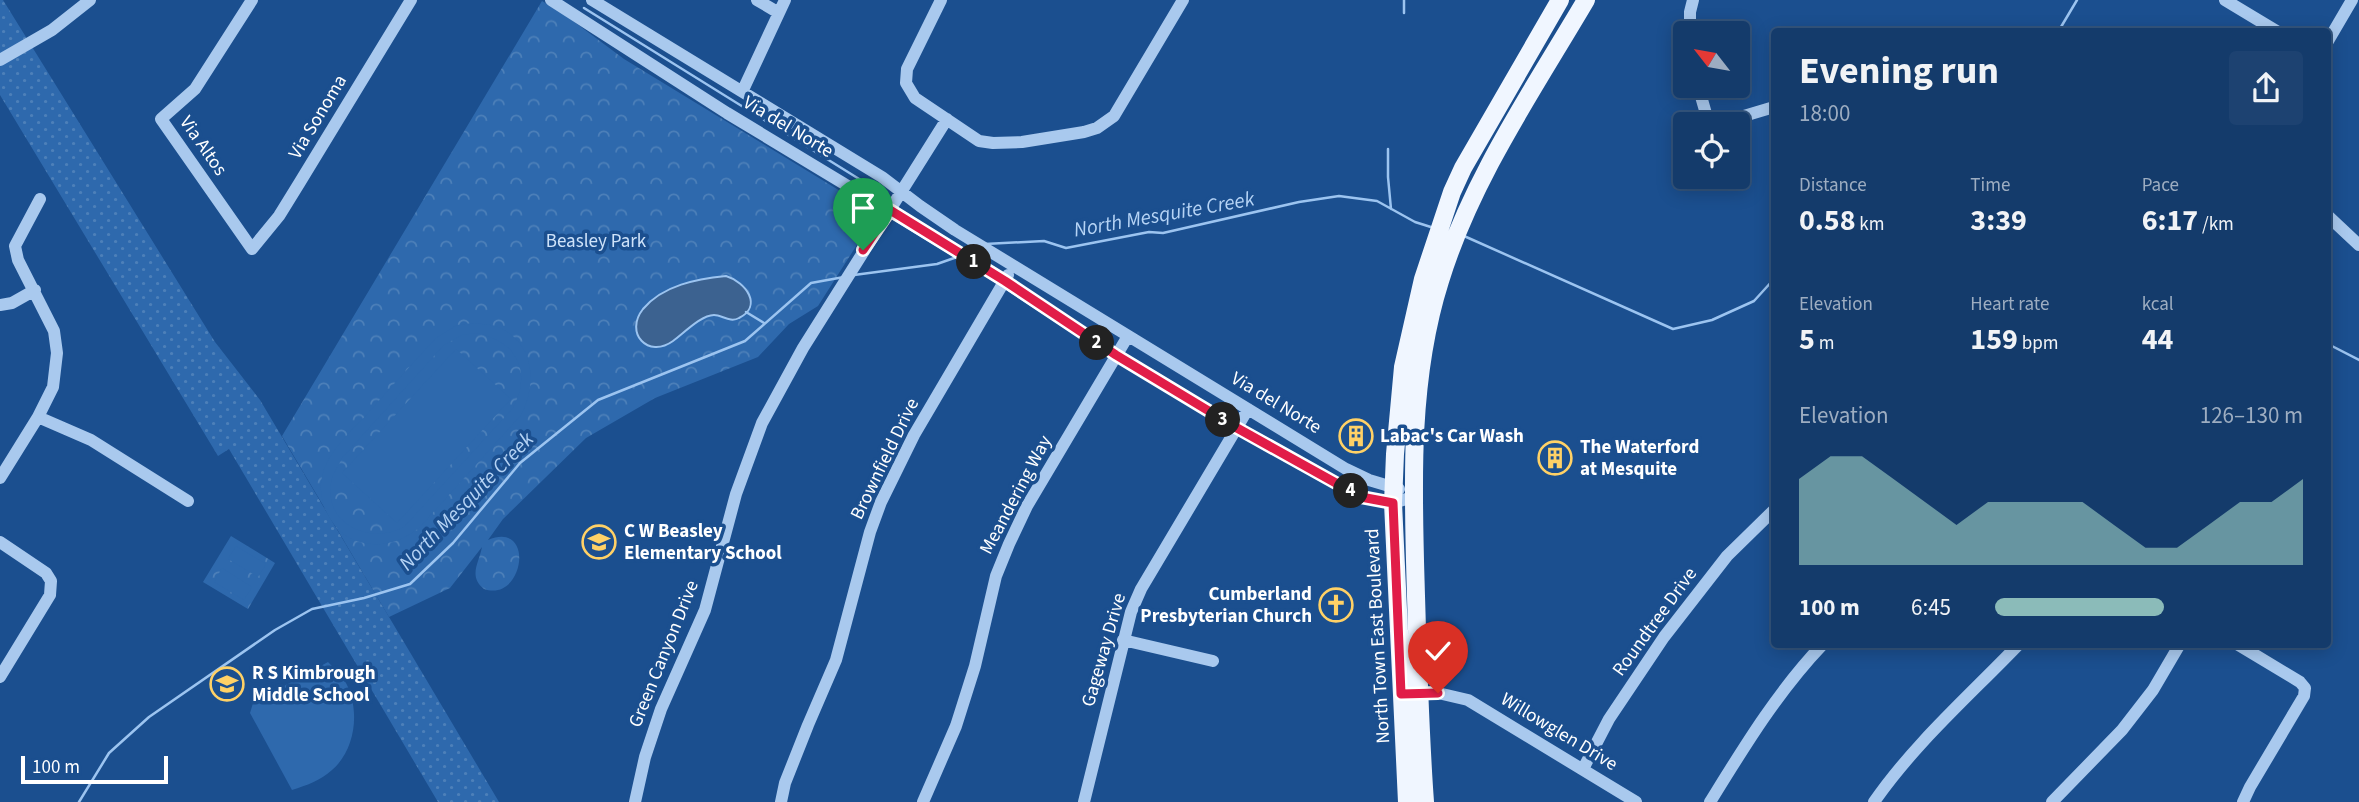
<!DOCTYPE html>
<html lang="en">
<head>
<meta charset="utf-8">
<style>
  body { margin:0; font-family:"Source Sans 3",sans-serif; background:#1d4271; color:#f1f3f6; height:100vh; display:flex; flex-direction:column; font-size:26px; white-space:nowrap }
  * { box-sizing:border-box; margin:0 }
  p { font-size:23px; color:#9dadc1 }
  .icon { flex:none; width:38px; height:38px; fill:none; stroke:currentColor; stroke-width:2; stroke-linecap:round; stroke-linejoin:round }
  .map { position:relative; flex:1; overflow:hidden }
  .drawer { position:absolute; left:1771px; top:28px; width:560px; height:620px; display:flex; flex-direction:column; background:#143b6b; border-radius:7px; box-shadow:0 4px 18px #0003,0 0 0 2px #33557e }
  .drawer>* { flex:none }
  .needle { width:46px; rotate:301deg }
  .buttons { position:absolute; left:1673px; top:21px; display:grid; gap:14px }
  .buttons a { display:grid; place-items:center; width:77px; height:77px; border-radius:7px; background:#143b6b; box-shadow:0 4px 18px #0003,0 0 0 2px #33557e; font-size:35px }
  .scale { position:absolute; left:21px; bottom:18px; width:147px; box-sizing:border-box; padding-left:7px; border:4px solid #fff; border-top:0; font-size:19px; line-height:24px; white-space:nowrap; color:#fff; -webkit-text-stroke:5px #1b4f8f; paint-order:stroke }
  .pin { position:absolute; display:grid; place-items:center; width:60px; height:60px; color:#fff; margin:-72px -30px; border-radius:50% 50% 50% 0; rotate:-45deg; box-shadow:0 0 7px #0007 }
  .pin .icon { rotate:45deg }
  .km { position:absolute; width:35px; height:35px; margin:-18px; border-radius:50%; background:#222; color:#fff; font-size:19px; line-height:35px; text-align:center }
  .round { display:grid; place-items:center; flex:none; width:74px; height:74px; border-radius:7px; background:#1d4271 }
  .overview { display:flex; align-items:center; justify-content:space-between; height:119px; padding:0 28px }
  h1 { font-size:38px; font-weight:700; line-height:52px }
  .stats { display:grid; grid-template-columns:repeat(3,1fr); gap:10px; height:119px; padding:7px 28px }
  .stats div { display:grid; align-content:center }
  .stats b { font-size:30px; font-weight:700 }
  .stats small { font-size:19px; font-weight:400 }
  .stats p { font-size:19px }
  .chart { height:196px; padding:14px 28px }
  .chart p { display:flex; justify-content:space-between }
  .chart svg { width:100%; height:126px; margin-top:7px; fill:#8bbbb9; opacity:.7 }
  ul { padding:0 28px; list-style:none; font-size:23px }
  li { display:grid; grid-template-columns:112px 84px 1fr; align-items:center; height:52px }
  li i { height:18px; border-radius:9px; background:#8bbbb9 }
  .map>svg:first-child { display:block }
</style>
</head>
<body>
<div class="map">
<svg width="2359" height="802" viewBox="0 0 2359 802">
  <defs>
    <pattern id="grass-dots" width="8" height="8" patternUnits="userSpaceOnUse" patternTransform="scale(1.75)"><rect width="8" height="8" fill="#2e69ad"/><path d="M2 2h.1M6 6h.1" fill="none" stroke="#4d80b9" stroke-width="1.8" stroke-linecap="round"/></pattern>
    <pattern id="park-crowns" width="20" height="18" patternUnits="userSpaceOnUse" patternTransform="scale(1.75)"><rect width="20" height="18" fill="#2e69ad"/><path d="M2 6a3 3 0 1 1 6 0M12 15a3 3 0 1 1 6 0" fill="none" stroke="#4d80b9"/></pattern>
  </defs>
  <rect width="100%" height="100%" fill="#1b4f8f"/>
  <path fill="url(#grass-dots)" d="M0 0H3L215 342 260 400 499 802H438L229 449 218 456 0 95Z"/>
  <path fill="url(#park-crowns)" d="M542 1 565 15 624 59 868 208 874 218 818 306 789 324 758 357 655 398 586 438 503 519 488 540C536 520 524 603 484 589 468 576 479 563 482 547L450 588 389 617 282 436Z
    M231 536 275 563 248 609 203 582Z"/>
  <path fill="#2e69ad" fill-rule="evenodd" d="M473 323C480 324 488 324 495 326 534 339 538 383 521 415L419 528C400 543 378 549 354 540 330 530 315 498 323 473 330 449 352 431 368 413 390 388 413 363 436 338L457 325ZM476 333C517 341 532 371 513 408L404 527C367 546 321 522 332 478 334 472 339 465 342 458L444 345 462 335Z
    M456 349 511 399 397 523 342 473Z
    M236 546 266 564 258 577 228 559Z
    M222 568 252 587 244 600 214 582Z
    M328 662C333 667 339 673 343 678 361 705 357 749 332 770 320 781 307 785 292 790L250 713 253 703Z"/>
  <path fill="#3c6290" stroke="#9cc4f0" stroke-width="2" d="M726 276C746 282 763 306 739 318 730 323 722 315 714 315 701 315 683 334 673 341 648 359 624 333 643 309 663 285 697 279 726 276Z"/>
  <g fill="none" stroke-linecap="round" stroke-linejoin="round">
    <path stroke="#9cc4f0" stroke-width="2.5" d="M1404 0V13
      M584 8 872 187
      M2058 32 2077 0
      M1388 149V177L1391 209
      M1464 236 1673 329 1712 320 1754 301 1774 279
      M985 244 1044 241 1066 248 1149 232 1163 233 1299 202 1339 196 1377 201 1415 222 1434 228
      M854 275 937 264 957 257
      M746 312 764 323
      M2328 344 2359 360
      M79 802 109 753 149 717 275 630 312 609 364 598 410 584 453 543 520 463 598 400 745 341 811 283 844 277"/>
    <path stroke="#a9c9ee" stroke-width="12" d="M252 0 195 89 161 119 252 249 279 216 300 182 411 0
      M551 0 727 113 982 267 1116 355 1237 428 1361 497 1393 503 1413 497
      M592 0 882 177 920 206 955 230 1346 469 1369 480 1399 489
      M757 0 779 13
      M941 0 907 69 906 83 915 98 979 141 993 143 1022 142 1084 132 1097 128 1114 116 1183 0
      M2225 0 2278 32
      M1690 33V12L1693 0
      M2328 41 2352 0
      M0 60 52 30 90 0
      M1698 86 1709 124
      M743 90 785 0
      M1717 124 1774 107
      M2328 216 2359 245
      M0 305 12 303 35 290
      M38 417 91 440 188 501
      M0 478 38 417 53 387 57 353 54 331 18 260 15 246 40 199
      M0 542 46 573 51 581 50 595 0 677
      M1123 640 1213 661
      M2237 644 2300 682 2305 688 2304 696 2250 787 2243 802
      M1414 692 1438 693 1468 700 1636 802
      M1583 769 1609 719 1664 637 1727 556 1774 510
      M635 802 645 757 661 709 705 610 736 494 762 423 803 348 947 119
      M781 802 785 783 808 725 836 660 870 532 881 502 914 435 1008 275
      M923 802 956 726 975 666 996 576 1009 544 1027 506 1128 336
      M1084 802 1131 612 1141 589 1248 409
      M1710 802C1744 747 1778 691 1823 644
      M1874 802C1915 743 1969 696 2019 644
      M2052 802 2122 730 2153 690 2180 644"/>
    <path stroke="#f0f6ff" stroke-width="18" d="M1407 802 1393 503 1395 454 1403 367 1423 279 1452 192 1463 168 1560 0
      M1425 802C1420 733 1418 665 1416 596 1413 491 1408 382 1440 281 1471 180 1533 90 1586 0"/>
  </g>
  <g fill="none" stroke-linecap="round" stroke-linejoin="round">
    <defs>
      <path id="route" d="M863 250 890 210 1005 281 1116 355 1237 428 1361 497 1393 503 1401 694 1438 693"/>
    </defs>
    <use href="#route" stroke="#fff" stroke-width="14"/>
    <use href="#route" stroke="#e11d48" stroke-width="9"/>
  </g>
  <defs>
    <symbol id="building-ring" viewBox="-11 -11 22 22"><circle r="9.5" fill="#1b4f8f" stroke="#ffd166" stroke-width="1.5"/><path d="M-4-6H4V6H1V3H-1V6H-4ZM-2.5-4.3h1.7v1.8h-1.7ZM.8-4.3h1.7v1.8H.8ZM-2.5-1h1.7V.8h-1.7ZM.8-1h1.7V.8H.8Z" fill="#ffd166"/></symbol>
    <symbol id="school-ring" viewBox="-11 -11 22 22"><circle r="9.5" fill="#1b4f8f" stroke="#ffd166" stroke-width="1.5"/><path d="M0-5L7-2L0 1L-7-2ZM-4 1L0 2.5L4 1V4Q0 6-4 4Z" fill="#ffd166"/></symbol>
    <symbol id="church-ring" viewBox="-11 -11 22 22"><circle r="9.5" fill="#1b4f8f" stroke="#ffd166" stroke-width="1.5"/><path d="M-1.2-6h2.4v3.5h3.3v2.4h-3.3V6h-2.4V-.1h-3.3v-2.4h3.3Z" fill="#ffd166"/></symbol>
  </defs>
  <g fill-rule="evenodd">
    <use href="#building-ring" x="1337" y="417" width="38" height="38"/>
    <use href="#building-ring" x="1536" y="439" width="38" height="38"/>
    <use href="#school-ring" x="580" y="523" width="38" height="38"/>
    <use href="#church-ring" x="1317" y="586" width="38" height="38"/>
    <use href="#school-ring" x="208" y="665" width="38" height="38"/>
  </g>
  <g text-anchor="middle" dominant-baseline="central" stroke-width="7" stroke-linejoin="round" paint-order="stroke">
    <g font-size="19" fill="#fff" stroke="#1b4f8f">
      <text transform="translate(318 117) rotate(-59)">Via Sonoma</text>
      <text transform="translate(788 127) rotate(31)">Via del Norte</text>
      <text transform="translate(203 146) rotate(55)">Via Altos</text>
      <text transform="translate(1276 403) rotate(31)">Via del Norte</text>
      <text transform="translate(885 459) rotate(-64)">Brownfield Drive</text>
      <text transform="translate(1016 495) rotate(-62)">Meandering Way</text>
      <text transform="translate(1655 622) rotate(-54)">Roundtree Drive</text>
      <text transform="translate(1378 636) rotate(-93)">North Town East Boulevard</text>
      <text transform="translate(1104 650) rotate(-74)">Gageway Drive</text>
      <text transform="translate(664 654) rotate(-68)">Green Canyon Drive</text>
      <text transform="translate(1559 732) rotate(31)">Willowglen Drive</text>
    </g>
    <g font-size="19" fill="#cfe3fa" stroke="#1b4f8f">
      <text x="596" y="241">Beasley Park</text>
    </g>
    <g font-size="19" font-weight="bold" fill="#fff" stroke="#1b4f8f" text-anchor="start">
      <text x="1380" y="436">Labac's Car Wash</text>
      <text x="1580" y="447">The Waterford<tspan x="1580" dy="22">at Mesquite</tspan></text>
      <text x="624" y="531">C W Beasley<tspan x="624" dy="22">Elementary School</tspan></text>
      <text x="1312" y="594" text-anchor="end">Cumberland<tspan x="1312" dy="22">Presbyterian Church</tspan></text>
      <text x="252" y="673">R S Kimbrough<tspan x="252" dy="22">Middle School</tspan></text>
    </g>
    <g font-size="21" font-style="italic" fill="#b5d3f5" stroke="#1b4f8f">
      <text transform="translate(1164 214) rotate(-10)">North Mesquite Creek</text>
      <text transform="translate(466 501) rotate(-46)">North Mesquite Creek</text>
    </g>
  </g>
</svg>
<div class="buttons">
<a><svg class="needle" viewBox="-14 -14 28 28"><path d="M0-13l5 13h-10z" fill="#e53935"/><path d="M0 13l5-13h-10z" fill="#9dadc1"/></svg></a>
<a><svg class="icon" aria-label="locate" viewBox="0 0 24 24"><circle cx="12" cy="12" r="6"/><path d="M12 2v4M12 18v4M2 12h4M18 12h4"/></svg></a>
</div>
<div class="scale">100 m</div>
<div class="pin" style="left:863px;top:250px;background:#1e9e55"><svg class="icon" aria-label="arrive" viewBox="0 0 24 24"><path d="M6 21V4h12l-3 4 3 4H6"/></svg></div>
<div class="pin" style="left:1438px;top:693px;background:#d93025"><svg class="icon" aria-label="check" viewBox="0 0 24 24"><path d="M5 12l5 5 9-10"/></svg></div>
<b class="km" style="left:974px;top:262px">1</b>
<b class="km" style="left:1097px;top:343px">2</b>
<b class="km" style="left:1223px;top:420px">3</b>
<b class="km" style="left:1351px;top:491px">4</b>
<section class="drawer">
<div class="overview"><div><h1>Evening run</h1><p>18:00</p></div><a class="round"><svg class="icon" aria-label="share" viewBox="0 0 24 24"><path d="M12 15V3M7 8l5-5 5 5M5 13v7h14v-7"/></svg></a></div>
<div class="stats">
<div><p>Distance</p><b>0.58<small> km</small></b></div>
<div><p>Time</p><b>3:39</b></div>
<div><p>Pace</p><b>6:17<small> /km</small></b></div>
</div>
<div class="stats">
<div><p>Elevation</p><b>5<small> m</small></b></div>
<div><p>Heart rate</p><b>159<small> bpm</small></b></div>
<div><p>kcal</p><b>44</b></div>
</div>
<div class="chart"><p><span>Elevation</span>126–130 m</p>
<svg viewBox="0 0 160 44" preserveAspectRatio="none"><path d="M0 44V14L10 6L20 6L30 14L40 22L50 30L60 22L70 22L80 22L90 22L100 30L110 38L120 38L130 30L140 22L150 22L160 14V44z"/></svg>
</div>
<ul>
<li><b>100 m</b>6:45<i style="width:55%"></i></li>
</ul>
</section>
</div>
</body>
</html>
